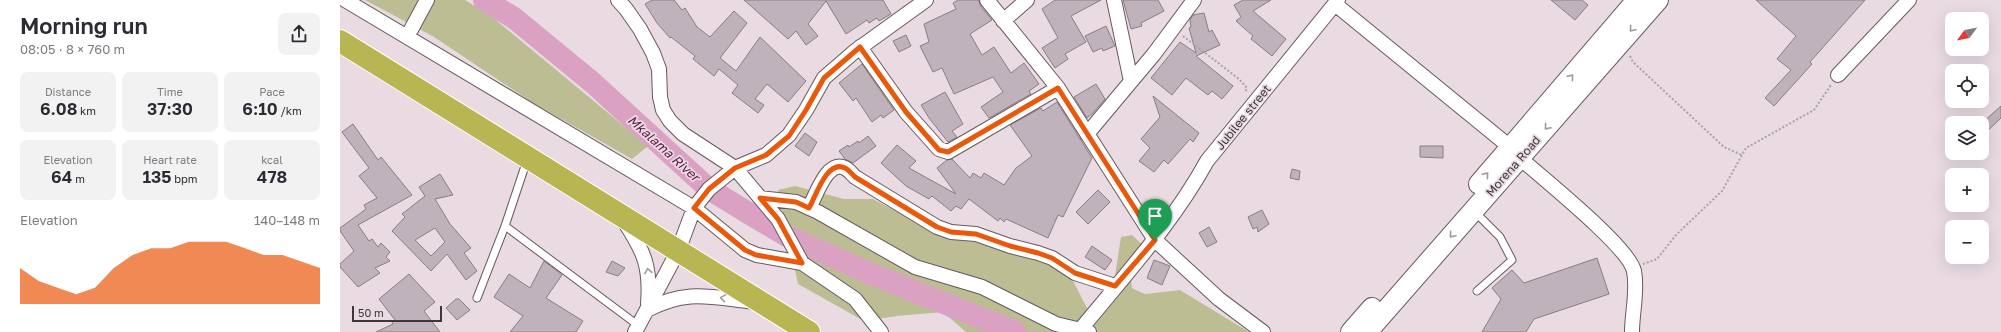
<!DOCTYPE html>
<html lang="en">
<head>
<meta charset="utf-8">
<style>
  body { margin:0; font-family:"Golos Text",sans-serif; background:#f2f2f3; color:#2b2b33; height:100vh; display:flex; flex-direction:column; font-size:15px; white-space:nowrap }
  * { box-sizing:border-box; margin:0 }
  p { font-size:13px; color:#7c7c81 }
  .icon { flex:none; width:22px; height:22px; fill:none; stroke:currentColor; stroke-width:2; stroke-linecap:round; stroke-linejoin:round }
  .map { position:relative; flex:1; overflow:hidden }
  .side { display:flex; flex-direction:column; background:#fff; width:340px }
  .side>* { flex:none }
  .needle { width:26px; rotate:238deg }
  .tools { position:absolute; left:1605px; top:12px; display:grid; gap:8px }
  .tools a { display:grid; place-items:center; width:44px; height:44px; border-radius:8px; background:#fff; box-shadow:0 4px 16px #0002; font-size:20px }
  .scale { position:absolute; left:12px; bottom:10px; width:90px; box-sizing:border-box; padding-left:4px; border:2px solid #3d373b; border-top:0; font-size:11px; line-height:14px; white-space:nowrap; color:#3d373b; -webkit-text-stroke:3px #eadbe3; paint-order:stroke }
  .pin { position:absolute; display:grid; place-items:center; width:34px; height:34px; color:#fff; margin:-41px -17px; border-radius:50% 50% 50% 0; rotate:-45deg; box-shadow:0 0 4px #0007 }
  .pin .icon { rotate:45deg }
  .round { display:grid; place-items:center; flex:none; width:42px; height:42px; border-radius:8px; background:#f2f2f3 }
  .head { display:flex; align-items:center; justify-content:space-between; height:68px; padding:0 20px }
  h1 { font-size:22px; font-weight:600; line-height:30px }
  .figures { display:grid; grid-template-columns:repeat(3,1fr); gap:6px; height:68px; padding:4px 20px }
  .figures div { display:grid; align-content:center; border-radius:8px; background:#f2f2f3; text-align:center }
  .figures b { font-size:17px; font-weight:600 }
  .figures small { font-size:11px; font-weight:400 }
  .figures p { font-size:11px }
  .chart { height:112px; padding:8px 20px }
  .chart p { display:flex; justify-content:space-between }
  .chart svg { width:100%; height:72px; margin-top:4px; fill:#ea580c; opacity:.7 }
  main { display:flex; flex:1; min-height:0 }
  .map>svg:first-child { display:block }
</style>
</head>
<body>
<main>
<section class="side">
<div class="head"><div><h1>Morning run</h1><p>08:05 · 8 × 760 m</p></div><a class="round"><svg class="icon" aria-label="share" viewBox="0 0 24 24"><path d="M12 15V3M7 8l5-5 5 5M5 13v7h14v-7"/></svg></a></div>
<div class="figures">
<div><p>Distance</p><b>6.08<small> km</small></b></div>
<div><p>Time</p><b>37:30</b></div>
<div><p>Pace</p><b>6:10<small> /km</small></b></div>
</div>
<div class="figures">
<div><p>Elevation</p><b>64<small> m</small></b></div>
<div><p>Heart rate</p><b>135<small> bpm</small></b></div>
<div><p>kcal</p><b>478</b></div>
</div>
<div class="chart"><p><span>Elevation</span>140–148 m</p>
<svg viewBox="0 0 160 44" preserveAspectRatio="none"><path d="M0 44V22L10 30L20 34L30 38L40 34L50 22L60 14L70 10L80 10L90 6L100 6L110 6L120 10L130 14L140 14L150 18L160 22V44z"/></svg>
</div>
</section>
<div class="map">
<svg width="1661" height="332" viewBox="0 0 1661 332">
  <rect width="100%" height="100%" fill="#eadbe3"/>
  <path fill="#bdbd94" d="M25 0H125L151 16 308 146 292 159 193 103 94 37Z
    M455 186 504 199H533L601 235 660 247 729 273 748 310 775 276 781 237 792 235 808 250 790 269 792 288 805 294 840 290 909 332H626L603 312 557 316 524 321 458 284 438 190Z"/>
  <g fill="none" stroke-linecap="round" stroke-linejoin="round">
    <path stroke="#dba1c3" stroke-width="22" d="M144 0 174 18 253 83 369 189 415 217 447 236 529 273 676 332"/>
  </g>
  <path fill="#c0b2ba" stroke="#8b7d85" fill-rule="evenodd" d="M312 0H334L342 10 345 8 357 27 370 37 394 11 407 23 380 58 396 71 420 37 466 81 448 102 427 84 415 99 424 105 418 113 392 93 398 85 379 69 374 76 353 59 355 56 331 37 330 38 317 23 305 4Z
    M404 0H543L551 14 539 21 537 18 529 23 527 20 506 34 486 1 468 24 478 36 466 45 456 31 448 39Z
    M618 0H639L640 5 652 20 630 34 642 55 654 47 671 73 684 63 699 84 689 91 691 94 649 118 641 107 663 92 653 77 614 94 602 68 593 72 580 46 589 42 584 24 616 9 613 3Z
    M715 0H761L731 16 746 42 725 54 728 59 715 68 702 48 718 38 702 9Z
    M783 0H818L824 11 801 23 802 26 791 29Z
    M903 0H931L913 11 946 39 932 56 911 39 913 36 896 21 901 17 894 5Z
    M1211 0H1242L1248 5 1235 20Z
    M1416 0H1525L1470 62 1472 64 1434 106 1425 98 1451 70 1437 59 1456 36Z
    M864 13 869 32 872 30 880 45 856 56 893 86 882 99 872 91 868 95 846 78 832 95 811 78 840 42 856 53 849 28 851 27 850 20 853 15Z
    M766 26 775 46 763 51 762 48 753 52 745 36Z
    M566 35 571 46 559 52 553 41Z
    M522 64 554 110 543 118 541 115 532 122 516 98 513 101 499 83Z
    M756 84 765 99 752 114 747 118 734 97Z
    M605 92 623 124 612 131 617 137 608 142 589 118 581 105Z
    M813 96 859 133 853 142 850 139 828 164 824 160 814 172 799 161 810 148 801 139 820 117Z
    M717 102 752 158 723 217 718 215 708 238 666 219 664 222 660 218 658 221 629 199 621 209 616 206 611 211 592 196 589 199 566 186 541 163 557 145 576 161 569 168 616 194 597 168 607 160 612 159 630 178 633 173 641 178 644 173 664 185 676 168 692 156 670 125 701 108 703 111Z
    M1661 106V118L1642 136V123Z
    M13 124 38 160 41 157 72 195 18 225 29 241 32 239 38 247 41 243 50 252 46 257 50 261 35 268 40 273 18 287 0 267V264L14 251 0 231V228L26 209 24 205 37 198 19 176 29 168 2 132Z
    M465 133 477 142 469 156 455 146Z
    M528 136 536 146 513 163 505 159 499 151 508 145 509 147 518 141 519 143Z
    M1080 146H1103V158L1080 157Z
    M952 169 960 171 959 180 950 178Z
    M100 174 113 195 95 199 110 224 131 248 124 253 137 271 126 280 107 254 91 271 52 231 65 217 62 214 85 196 79 187ZM95 228 105 242 91 256 75 240Z
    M758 190 770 202 748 224 736 212Z
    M922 210 929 224 918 232 917 227 913 229 908 217Z
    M869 227 877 242 867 247 859 233Z
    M752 246 772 260 765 270 745 257Z
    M1257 258 1269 294 1194 319 1186 332H1142L1161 299 1152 288 1172 270 1184 283Z
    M814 260 830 266 822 285 807 278Z
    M204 261 222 275 206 298 243 321 236 332H170L183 316 154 297 169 274 190 288Z
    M272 261 285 268 278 276 266 272Z
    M69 274 95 302 84 311 100 332H36L53 324 52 322 55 320 39 299Z
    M116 299H119L130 310 117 320 106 308Z"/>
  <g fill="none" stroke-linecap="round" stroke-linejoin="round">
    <defs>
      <path id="lane" d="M1135 212 1160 237 1172 260 1137 291
        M165 226 299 326
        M137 298 165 226 187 160"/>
      <path id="street" d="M5 0 354 208 405 250 417 255 462 263
        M278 0 286 9 300 29 313 53 319 69 320 97 323 110 330 121 343 134 395 168 438 219 462 263 515 299 541 332
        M647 0 718 88 815 240 879 299 923 332
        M774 0 791 81
        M995 4 1170 147
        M663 21 687 0
        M67 37 87 0
        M520 47 566 112 599 149 608 152 718 88
        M1498 75 1569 0
        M747 134 814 54 854 0
        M1180 158C1202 178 1289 247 1294 271 1298 291 1292 312 1292 332
        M420 198 456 202 478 212 575 267 642 287 716 324 749 332
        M469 208C476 196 487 159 505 168 509 170 512 174 515 177L597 227 611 232 636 234 670 246 698 253 712 258 735 273 775 286
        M284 221C304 251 311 267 308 304
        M307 310C349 288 372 298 416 302
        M740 330C785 275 833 223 867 161L998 0
        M295 332 338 251 354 208 369 189 395 168 426 155 449 135 466 110 484 78 514 52 586 0"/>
      <path id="secondary" d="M1139 184 1297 0
        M1011 332 1032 308
        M1027 332 1318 0"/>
      <path id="highway" d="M0 41 469 332"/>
    </defs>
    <use href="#lane" stroke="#665960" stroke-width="9"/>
    <use href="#street" stroke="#665960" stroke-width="16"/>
    <use href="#secondary" stroke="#665960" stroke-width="22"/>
    <use href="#highway" stroke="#fff" stroke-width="24"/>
    <path stroke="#aca0a7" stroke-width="2" stroke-dasharray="2 2" stroke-linecap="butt" d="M843 36 899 79 907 88 905 93
      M1290 56 1293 62 1384 147 1402 155
      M1303 264 1317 259 1336 235 1382 191 1406 148 1474 110 1491 85"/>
    <use href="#lane" stroke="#fff" stroke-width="7"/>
    <use href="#street" stroke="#fff" stroke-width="14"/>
    <use href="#secondary" stroke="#fff" stroke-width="20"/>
    <use href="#highway" stroke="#b8b652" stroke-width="22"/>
  </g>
  <defs><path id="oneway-chevron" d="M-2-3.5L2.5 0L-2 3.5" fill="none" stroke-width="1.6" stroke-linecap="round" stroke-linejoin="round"/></defs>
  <g stroke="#9e9b9d">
    <use href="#oneway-chevron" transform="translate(1292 29) rotate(131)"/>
    <use href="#oneway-chevron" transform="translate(1231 77) rotate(-49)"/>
    <use href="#oneway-chevron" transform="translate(1207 127) rotate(131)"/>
    <use href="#oneway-chevron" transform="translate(1146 175) rotate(-49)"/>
    <use href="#oneway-chevron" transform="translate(1112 235) rotate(131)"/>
    <use href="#oneway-chevron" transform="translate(308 271) rotate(-100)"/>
    <use href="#oneway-chevron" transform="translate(383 298) rotate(-171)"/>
  </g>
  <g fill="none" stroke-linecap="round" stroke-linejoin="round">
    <defs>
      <path id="route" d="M520 47 566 112 599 150 608 152 718 88 815 240 775 286 735 273 712 258 698 253 670 246 636 234 611 232 597 227 515 177C512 174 509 170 505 168 487 159 476 196 469 208L456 202 420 198 438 219 462 263 416 255 405 250 354 208 369 189 395 168 426 155 449 136 466 110 484 78Z"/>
    </defs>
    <use href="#route" stroke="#fff" stroke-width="8"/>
    <use href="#route" stroke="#ea580c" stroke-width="5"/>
  </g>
  <g text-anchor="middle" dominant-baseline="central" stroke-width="3.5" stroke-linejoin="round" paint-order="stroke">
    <g font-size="12" fill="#3d373b" stroke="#eadbe3">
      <text transform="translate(903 117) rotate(-51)">Jubilee street</text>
      <text transform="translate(1173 166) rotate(-49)">Morena Road</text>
    </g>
    <g font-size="13" font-style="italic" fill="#5c1a46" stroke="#eadbe3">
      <text transform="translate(324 148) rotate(42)">Mkalama River</text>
    </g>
  </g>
</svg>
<div class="tools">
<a><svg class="needle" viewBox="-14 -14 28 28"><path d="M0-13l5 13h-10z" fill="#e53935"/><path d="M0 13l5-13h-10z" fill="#7c7c81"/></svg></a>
<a><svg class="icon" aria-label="locate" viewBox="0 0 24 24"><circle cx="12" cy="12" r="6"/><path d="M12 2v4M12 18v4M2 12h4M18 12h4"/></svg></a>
<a><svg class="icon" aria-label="layers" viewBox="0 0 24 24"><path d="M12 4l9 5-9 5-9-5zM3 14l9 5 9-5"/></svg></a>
<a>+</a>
<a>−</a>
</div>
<div class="scale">50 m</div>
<div class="pin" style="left:815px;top:240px;background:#1e9e55"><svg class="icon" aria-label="arrive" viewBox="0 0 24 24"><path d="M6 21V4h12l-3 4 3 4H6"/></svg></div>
</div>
</main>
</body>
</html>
